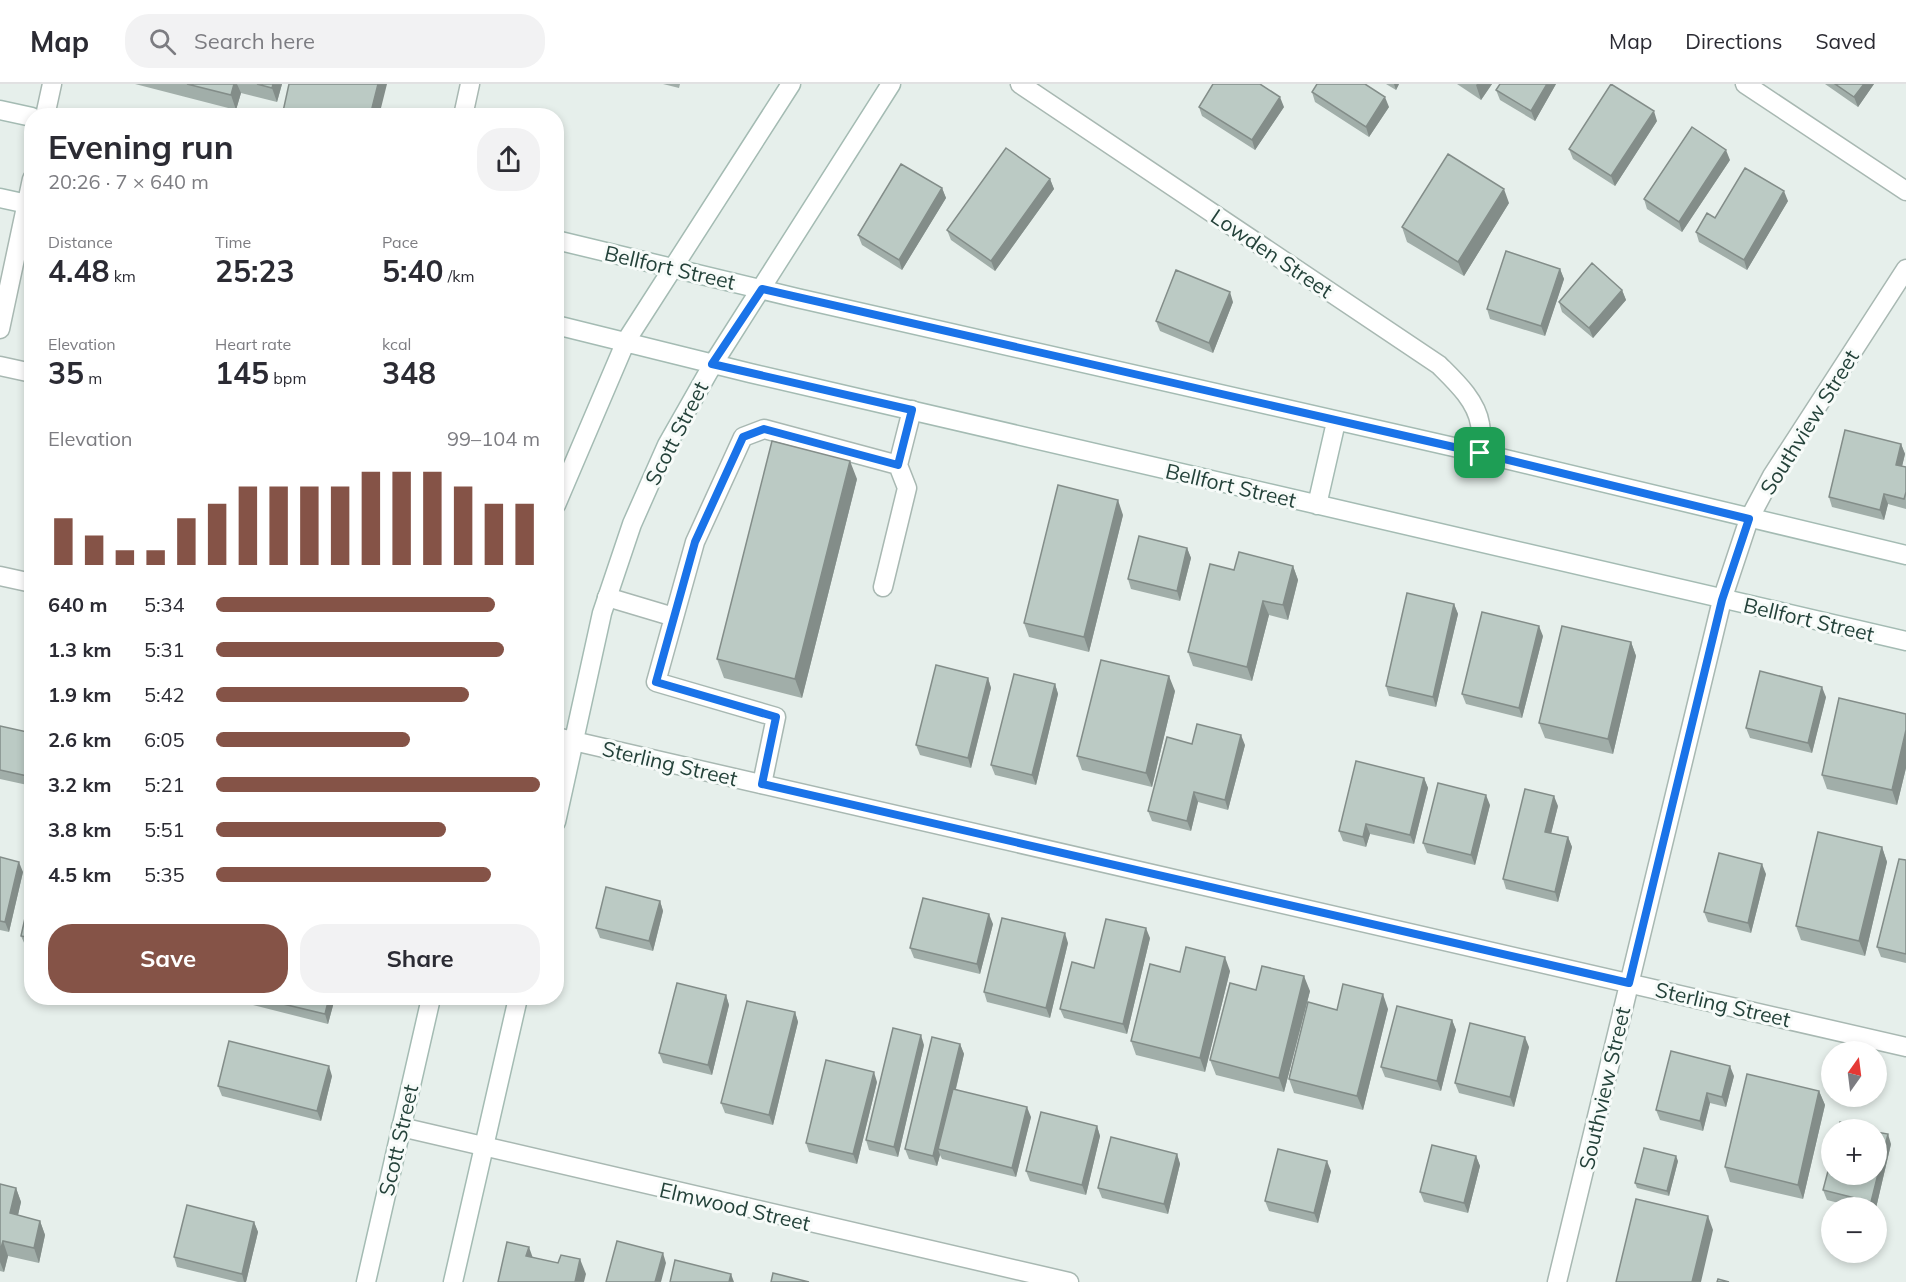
<!DOCTYPE html>
<html lang="en">
<head>
<meta charset="utf-8">
<style>
  body { margin:0; font-family:Mulish,sans-serif; background:#f2f2f3; color:#2b2b33; height:100vh; display:flex; flex-direction:column; font-size:22px; white-space:nowrap }
  * { box-sizing:border-box; margin:0 }
  p { font-size:20px; color:#7c7c81 }
  .icon { flex:none; width:33px; height:33px; fill:none; stroke:currentColor; stroke-width:2; stroke-linecap:round; stroke-linejoin:round }
  .map { position:relative; flex:1; overflow:hidden }
  .details { position:absolute; left:24px; top:24px; width:540px; height:897px; display:flex; flex-direction:column; background:#fff; border-radius:24px; box-shadow:0 3px 9px #0003 }
  .details>* { flex:none }
  .needle { width:39px; rotate:14deg }
  .controls { position:absolute; left:1821px; top:957px; display:grid; gap:12px }
  .controls a { display:grid; place-items:center; width:66px; height:66px; border-radius:50%; background:#fff; box-shadow:0 3px 9px #0003; font-size:30px }
  .pin { position:absolute; display:grid; place-items:center; width:51px; height:51px; color:#fff; margin:-26px; border-radius:12px; box-shadow:0 3px 9px #0006 }
  .round { display:grid; place-items:center; flex:none; width:63px; height:63px; border-radius:24px; background:#f2f2f3 }
  .summary { display:flex; align-items:center; justify-content:space-between; height:102px; padding:0 24px }
  h1 { font-size:33px; font-weight:700; line-height:45px }
  .stats { display:grid; grid-template-columns:repeat(3,1fr); gap:9px; height:102px; padding:6px 24px }
  .stats div { display:grid; align-content:center }
  .stats b { font-size:30px; font-weight:700 }
  .stats small { font-size:16px; font-weight:400 }
  .stats p { font-size:16px }
  .chart { height:168px; padding:12px 24px }
  .chart p { display:flex; justify-content:space-between }
  .chart svg { width:100%; height:108px; margin-top:6px; stroke:#855347; stroke-width:6 }
  .primary-button { display:flex; gap:12px; margin-top:auto; padding:12px 24px }
  .primary-button a { flex:1; height:69px; border-radius:24px; background:#855347; color:#fff; font-size:24px; font-weight:700; line-height:69px; text-align:center }
  .primary-button a+a { background:#f2f2f3; color:#2b2b33 }
  ul { padding:0 24px; list-style:none; font-size:20px }
  li { display:grid; grid-template-columns:96px 72px 1fr; align-items:center; height:45px }
  li i { height:15px; border-radius:8px; background:#855347 }
  header { display:flex; align-items:center; gap:36px; box-sizing:border-box; height:84px; padding:0 30px; background:#fff; border-bottom:2px solid #e1e1e2 }
  header strong { font-size:28px }
  nav { display:flex; gap:33px; margin-inline-start:auto; font-size:21px }
  .search { width:420px; height:54px; background:#f2f2f3; display:flex; align-items:center; gap:15px; box-sizing:border-box; padding:0 21px; border-radius:24px; color:#7c7c81; font-size:22px }
  .map>svg:first-child { display:block }
</style>
</head>
<body>
<header>
<strong>Map</strong>
<div class="search"><svg class="icon" aria-label="search" viewBox="0 0 24 24"><circle cx="10" cy="10" r="6"/><path d="M15 15l6 6"/></svg>Search here</div>
<nav><a>Map</a><a>Directions</a><a>Saved</a></nav>
</header>
<div class="map">
<svg width="1906" height="1198" viewBox="0 0 1906 1198">
  <rect width="100%" height="100%" fill="#e6efeb"/>
  <g fill="none" stroke-linecap="round" stroke-linejoin="round">
    <defs>
      <path id="service" d="M0 282 32 289
        M898 381 912 326
        M0 492 32 499
        M607 513 674 533
        M762 700 776 633 656 598 695 458 743 353 764 345 898 381 907 404 883 503"/>
      <path id="minor" d="M1020 0 1439 281C1455 297 1476 316 1480 340 1482 349 1480 360 1480 369
        M1745 0 1906 107
        M45 32 52 0
        M463 32 470 0
        M0 245 32 95
        M556 653 1906 963
        M401 1043 1069 1198
        M1557 1198 1722 516 1749 435 1772 392 1906 185"/>
      <path id="secondary" d="M0 26 32 33
        M0 114 32 121
        M556 156 797 214 1480 369 1906 471
        M556 241 750 289 1906 557
        M556 421 626 257 791 0
        M1317 421 1336 338
        M556 738 602 529 632 440 667 361 713 280 891 0
        M366 1198 431 914
        M453 1198 518 914"/>
    </defs>
    <use href="#service" stroke="#a8b8b2" stroke-width="21"/>
    <use href="#minor" stroke="#a8b8b2" stroke-width="21"/>
    <use href="#secondary" stroke="#a4bbb3" stroke-width="21"/>
    <use href="#service" stroke="#fff" stroke-width="18"/>
    <use href="#minor" stroke="#fff" stroke-width="18"/>
    <use href="#secondary" stroke="#fff" stroke-width="18"/>
  </g>
  <path fill="#a1aea9" d="M135 0H282L277 18 241 9 236 26Z
    M663 0H680L679 4Z
    M1386 0H1399L1396 6Z
    M1457 0H1492L1481 16Z
    M1500 0H1556L1535 37 1500 16 1496 6Z
    M1825 0H1874L1858 23Z
    M1312 8 1389 23 1369 53 1315 18Z
    M1199 23H1284L1255 66 1202 32Z
    M1657 37 1615 102 1573 75 1569 65Z
    M1730 76 1682 148 1647 125 1644 115Z
    M1050 95 1054 105 995 187 951 156 947 146Z
    M942 104 946 114 902 186 862 161 858 151Z
    M1788 117 1747 186 1699 158 1696 148 1715 134Z
    M1509 119 1464 192 1407 158 1402 143Z
    M1560 185 1564 195 1545 252 1490 235 1487 225Z
    M1622 206 1626 216 1593 254 1562 228 1559 218Z
    M1233 218 1213 269 1160 247 1156 237Z
    M1901 360 1905 370 1902 382 1906 383V425L1888 420 1884 436 1832 423 1829 413Z
    M857 395 802 614 724 594 717 575Z
    M1123 431 1089 568 1029 553 1024 539Z
    M1187 464 1191 474 1180 517 1131 505 1128 495Z
    M1293 482 1298 496 1288 536 1269 531 1252 597 1193 582 1188 568 1234 486Z
    M1454 520 1458 530 1436 623 1389 612 1386 602Z
    M1543 552 1522 634 1466 620 1462 610Z
    M1631 558 1636 572 1613 670 1545 654 1539 639Z
    M988 594 991 604 971 684 920 671 916 661Z
    M1055 600 1058 610 1036 701 995 691 991 681Z
    M1175 607 1152 703 1082 686 1077 672Z
    M1826 613 1812 669 1750 654 1746 644Z
    M1906 630V684L1897 721 1827 705 1822 691Z
    M0 642 32 649V702L0 695Z
    M1192 660 1245 661 1228 726 1198 718 1191 747 1152 737 1148 727Z
    M1424 694 1428 704 1414 760 1370 750 1366 763 1343 757 1339 747Z
    M1490 721 1475 781 1427 769 1423 759Z
    M1558 722 1551 749 1568 753 1572 763 1558 818 1506 805 1503 795Z
    M1882 763 1887 778 1865 872 1801 856 1796 842Z
    M0 773 23 788 9 848 0 846Z
    M1906 776V879L1881 873 1877 863Z
    M1766 790 1751 849 1708 838 1704 828Z
    M31 807 32 863 25 861 21 852Z
    M660 817 663 827 653 867 600 854 596 844Z
    M993 840 980 890 914 874 910 864Z
    M1150 854 1127 950 1064 934 1060 925 1094 884Z
    M1068 859 1050 934 987 918 984 908Z
    M1230 887 1205 988 1136 971 1131 957 1180 888Z
    M1256 906 1310 907 1284 1008 1216 991 1210 976Z
    M726 911 729 921 712 991 663 979 659 969Z
    M232 914H335L328 940 233 916Z
    M1388 925 1363 1026 1294 1009 1289 995 1337 926Z
    M795 928 798 938 773 1041 725 1029 721 1019Z
    M1452 936 1456 946 1441 1007 1385 993 1381 983Z
    M960 960 964 970 956 1005 1031 1033 1016 1093 942 1075 940 1071 937 1082 909 1075 905 1065Z
    M924 961 898 1073 869 1066 866 1056Z
    M1529 963 1514 1023 1459 1009 1455 999Z
    M332 992 321 1037 222 1012 218 1002Z
    M1734 992 1726 1023 1710 1019 1703 1047 1660 1036 1656 1026Z
    M877 998 857 1080 809 1068 806 1059Z
    M1819 1007 1825 1021 1803 1115 1730 1098 1725 1083Z
    M1097 1042 1100 1052 1086 1111 1030 1097 1026 1087Z
    M1891 1060 1876 1124H1858L1827 1116 1823 1106Z
    M1177 1070 1180 1080 1168 1130 1102 1114 1098 1104Z
    M1476 1072 1480 1082 1468 1129 1424 1118 1420 1108Z
    M1678 1077 1669 1112 1637 1104 1635 1099Z
    M1331 1087 1318 1139 1269 1127 1265 1117Z
    M0 1100 16 1104 21 1118 18 1131 40 1137 45 1151 39 1179 8 1172 4 1188 0 1187Z
    M254 1138 258 1148 246 1198H238L177 1183 174 1173Z"/>
  <path fill="#838d89" d="M234 0H237L241 9 236 26 231 11Z
    M273 0H282L277 18 272 4Z
    M378 0H387L379 32H370Z
    M1394 0H1399L1396 6Z
    M1477 0H1492L1481 16 1476 1Z
    M1547 0H1556L1535 37 1531 27Z
    M1864 0H1874L1858 23 1854 13Z
    M1280 13 1284 23 1255 66 1252 56Z
    M1385 13 1389 23 1369 53 1366 43Z
    M1654 27 1657 37 1615 102 1611 92Z
    M1726 66 1730 76 1682 148 1679 138Z
    M1050 95 1054 105 995 187 991 177Z
    M942 104 946 114 902 186 899 176Z
    M1504 105 1509 119 1464 192 1458 178Z
    M1784 107 1788 117 1747 186 1744 176Z
    M1560 185 1564 195 1545 252 1541 242Z
    M1622 206 1626 216 1593 254 1589 244Z
    M1230 208 1233 218 1213 269 1209 259Z
    M1901 360 1905 370 1900 391 1896 381Z
    M850 377 857 395 802 614 795 595Z
    M1884 410 1888 420 1884 436 1880 426Z
    M1118 416 1123 431 1089 568 1084 553Z
    M1187 464 1191 474 1180 517 1177 507Z
    M1293 482 1298 496 1288 536 1283 521Z
    M1263 517 1269 531 1252 597 1247 583Z
    M1454 520 1458 530 1436 623 1433 613Z
    M1539 542 1543 552 1522 634 1519 624Z
    M1631 558 1636 572 1613 670 1608 655Z
    M1169 592 1175 607 1152 703 1146 689Z
    M988 594 991 604 971 684 968 674Z
    M1055 600 1058 610 1036 701 1032 691Z
    M1822 603 1826 613 1812 669 1808 659Z
    M1906 646V684L1897 721 1892 706Z
    M1241 651 1245 661 1228 726 1225 716Z
    M1424 694 1428 704 1414 760 1410 751Z
    M1194 708 1198 718 1191 747 1187 737Z
    M1486 711 1490 721 1475 781 1471 771Z
    M1554 712 1558 722 1549 758 1545 748Z
    M1366 740 1370 750 1366 763 1363 753Z
    M1568 753 1572 763 1558 818 1555 808Z
    M1882 763 1887 778 1865 872 1859 857Z
    M19 778 23 788 9 848 5 838Z
    M1762 780 1766 790 1751 849 1748 839Z
    M660 817 663 827 653 867 649 857Z
    M989 830 993 840 980 890 977 880Z
    M1146 844 1150 854 1127 950 1123 940Z
    M1065 849 1068 859 1050 934 1046 924Z
    M1225 873 1230 887 1205 988 1200 974Z
    M1304 892 1310 907 1284 1008 1279 994Z
    M1383 910 1388 925 1363 1026 1357 1012Z
    M726 911 729 921 712 991 708 981Z
    M329 914H335L328 940 325 930Z
    M795 928 798 938 773 1041 769 1031Z
    M1452 936 1456 946 1441 1007 1437 997Z
    M921 951 924 961 898 1073 894 1063Z
    M1525 953 1529 963 1514 1023 1510 1013Z
    M960 960 964 970 941 1066 938 1065 940 1071 937 1082 933 1072Z
    M329 982 332 992 321 1037 317 1027Z
    M1730 982 1734 992 1726 1023 1722 1013Z
    M874 988 877 998 857 1080 853 1070Z
    M1819 1007 1825 1021 1803 1115 1798 1101Z
    M1707 1009 1710 1019 1703 1047 1700 1037Z
    M1027 1023 1031 1033 1016 1093 1012 1084Z
    M1097 1042 1100 1052 1086 1111 1082 1101Z
    M1888 1050 1891 1060 1876 1124H1873L1871 1118Z
    M1177 1070 1180 1080 1168 1130 1164 1120Z
    M1476 1072 1480 1082 1468 1129 1464 1119Z
    M1676 1072 1678 1077 1669 1112 1667 1107Z
    M1327 1077 1331 1087 1318 1139 1314 1129Z
    M16 1104 21 1118 15 1144 10 1129Z
    M1708 1132 1713 1146 1701 1198H1692Z
    M40 1137 45 1151 39 1179 34 1164Z
    M254 1138 258 1148 246 1198H244L242 1190Z
    M3 1157 8 1172 4 1188 0 1178V1167Z
    M529 1163 534 1177 526 1172Z
    M663 1169 666 1179 661 1198H655Z
    M580 1175 586 1190 584 1198H575Z
    M731 1190 734 1198H729Z"/>
  <path fill="#bbcac4" stroke="#838d89" stroke-width="1.5" d="M187 0H234L231 11Z
    M257 0H273L272 4Z
    M289 0H378L370 32H282Z
    M1213 0H1260L1280 13 1252 56 1199 23Z
    M1317 0H1365L1385 13 1366 43 1312 8Z
    M1500 0H1547L1531 27 1496 6Z
    M1611 0 1654 27 1611 92 1569 65Z
    M1835 0H1864L1854 13Z
    M1692 43 1726 66 1679 138 1644 115Z
    M1006 64 1050 95 991 177 947 146Z
    M1448 70 1504 105 1458 178 1402 143Z
    M901 80 942 104 899 176 858 151Z
    M1745 84 1784 107 1744 176 1696 148 1707 129 1715 134Z
    M1506 167 1560 185 1541 242 1487 225Z
    M1592 179 1622 206 1589 244 1559 218Z
    M1176 186 1230 208 1209 259 1156 237Z
    M1845 346 1901 360 1896 381 1906 383V408L1904 415 1884 410 1880 426 1829 413Z
    M772 357 850 377 795 595 717 575Z
    M1058 401 1118 416 1084 553 1024 539Z
    M1139 452 1187 464 1177 507 1128 495Z
    M1239 468 1293 482 1283 521 1263 517 1247 583 1188 568 1210 480 1234 486Z
    M1407 509 1454 520 1433 613 1386 602Z
    M1482 528 1539 542 1519 624 1462 610Z
    M1562 542 1631 558 1608 655 1539 639Z
    M1101 576 1169 592 1146 689 1077 672Z
    M936 581 988 594 968 674 916 661Z
    M1760 587 1822 603 1808 659 1746 644Z
    M1014 590 1055 600 1032 691 991 681Z
    M1839 614 1906 630V646L1892 706 1822 691Z
    M1197 640 1241 651 1225 716 1194 708 1187 737 1148 727 1167 653 1192 660Z
    M0 642 32 649V693L0 686Z
    M1356 677 1424 694 1410 751 1366 740 1363 753 1339 747Z
    M1438 699 1486 711 1471 771 1423 759Z
    M1525 705 1554 712 1545 748 1568 753 1555 808 1503 795Z
    M1818 748 1882 763 1859 857 1796 842Z
    M1719 769 1762 780 1748 839 1704 828Z
    M0 773 19 778 5 838 0 837Z
    M1899 775 1906 776V870L1877 863Z
    M606 803 660 817 649 857 596 844Z
    M31 807H32V854L21 852Z
    M923 814 989 830 977 880 910 864Z
    M1002 834 1065 849 1046 924 984 908Z
    M1106 835 1146 844 1123 940 1060 925 1072 878 1094 884Z
    M1186 863 1225 873 1200 974 1131 957 1150 880 1180 888Z
    M1262 882 1304 892 1279 994 1210 976 1230 899 1256 906Z
    M677 899 726 911 708 981 659 969Z
    M1343 900 1383 910 1357 1012 1289 995 1308 918 1337 926Z
    M258 914H329L325 930Z
    M747 917 795 928 769 1031 721 1019Z
    M1397 922 1452 936 1437 997 1381 983Z
    M1470 939 1525 953 1510 1013 1455 999Z
    M893 944 921 951 894 1063 866 1056Z
    M932 953 960 960 933 1072 905 1065Z
    M229 957 329 982 317 1027 218 1002Z
    M1671 967 1730 982 1722 1013 1707 1009 1700 1037 1656 1026Z
    M826 976 874 988 853 1070 806 1059Z
    M1747 990 1819 1007 1798 1101 1725 1083Z
    M953 1005 1027 1023 1012 1084 938 1065Z
    M1041 1028 1097 1042 1082 1101 1026 1087Z
    M1840 1038 1868 1046H1838Z
    M1876 1048 1888 1050 1871 1118 1823 1106 1832 1072V1090H1876Z
    M1111 1053 1177 1070 1164 1120 1098 1104Z
    M1432 1061 1476 1072 1464 1119 1420 1108Z
    M1644 1064 1676 1072 1667 1107 1635 1099Z
    M1278 1065 1327 1077 1314 1129 1265 1117Z
    M0 1100 16 1104 10 1129 40 1137 34 1164 3 1157 0 1167Z
    M1636 1115 1708 1132 1692 1198H1616Z
    M187 1121 254 1138 242 1190 174 1173Z
    M617 1157 663 1169 655 1198H606Z
    M507 1158 529 1163 526 1172 558 1179 561 1171 580 1175 575 1198H498Z
    M675 1176 731 1190 729 1198H670Z
    M773 1189 809 1198H771Z
    M1718 1195 1729 1198H1717Z"/>
  <g fill="none" stroke-linecap="round" stroke-linejoin="round">
    <defs>
      <path id="route" d="M762 205 1480 369 1749 435 1722 516 1629 899 762 700 776 633 656 598 695 458 743 353 764 345 898 381 912 326 712 280Z"/>
    </defs>
    <use href="#route" stroke="#fff" stroke-width="12"/>
    <use href="#route" stroke="#1a73e8" stroke-width="8"/>
  </g>
  <g text-anchor="middle" dominant-baseline="central" stroke-width="6" stroke-linejoin="round" paint-order="stroke">
    <g font-size="21" fill="#24423a" stroke="#f7fbf9">
      <text transform="translate(1272 169) rotate(34)">Lowden Street</text>
      <text transform="translate(670 183) rotate(13)">Bellfort Street</text>
      <text transform="translate(1809 338) rotate(-58)">Southview Street</text>
      <text transform="translate(676 349) rotate(-63)">Scott Street</text>
      <text transform="translate(1231 401) rotate(13)">Bellfort Street</text>
      <text transform="translate(1809 535) rotate(13)">Bellfort Street</text>
      <text transform="translate(670 679) rotate(13)">Sterling Street</text>
      <text transform="translate(1723 920) rotate(13)">Sterling Street</text>
      <text transform="translate(1604 1004) rotate(-77)">Southview Street</text>
      <text transform="translate(398 1056) rotate(-77)">Scott Street</text>
      <text transform="translate(735 1122) rotate(13)">Elmwood Street</text>
    </g>
  </g>
</svg>
<div class="controls">
<a><svg class="needle" viewBox="-14 -14 28 28"><path d="M0-13l5 13h-10z" fill="#e53935"/><path d="M0 13l5-13h-10z" fill="#7c7c81"/></svg></a>
<a>+</a>
<a>−</a>
</div>
<div class="pin" style="left:1480px;top:369px;background:#1e9e55"><svg class="icon" aria-label="arrive" viewBox="0 0 24 24"><path d="M6 21V4h12l-3 4 3 4H6"/></svg></div>
<section class="details">
<div class="summary"><div><h1>Evening run</h1><p>20:26 · 7 × 640 m</p></div><a class="round"><svg class="icon" aria-label="share" viewBox="0 0 24 24"><path d="M12 15V3M7 8l5-5 5 5M5 13v7h14v-7"/></svg></a></div>
<div class="stats">
<div><p>Distance</p><b>4.48<small> km</small></b></div>
<div><p>Time</p><b>25:23</b></div>
<div><p>Pace</p><b>5:40<small> /km</small></b></div>
</div>
<div class="stats">
<div><p>Elevation</p><b>35<small> m</small></b></div>
<div><p>Heart rate</p><b>145<small> bpm</small></b></div>
<div><p>kcal</p><b>348</b></div>
</div>
<div class="chart"><p><span>Elevation</span>99–104 m</p>
<svg viewBox="0 0 160 44" preserveAspectRatio="none"><path d="M5 44V25M15 44V32M25 44V38M35 44V38M45 44V25M55 44V19M65 44V12M75 44V12M85 44V12M95 44V12M105 44V6M115 44V6M125 44V6M135 44V12M145 44V19M155 44V19"/></svg>
</div>
<ul>
<li><b>640 m</b>5:34<i style="width:86%"></i></li>
<li><b>1.3 km</b>5:31<i style="width:89%"></i></li>
<li><b>1.9 km</b>5:42<i style="width:78%"></i></li>
<li><b>2.6 km</b>6:05<i style="width:60%"></i></li>
<li><b>3.2 km</b>5:21<i style="width:100%"></i></li>
<li><b>3.8 km</b>5:51<i style="width:71%"></i></li>
<li><b>4.5 km</b>5:35<i style="width:85%"></i></li>
</ul>
<div class="primary-button"><a>Save</a><a>Share</a></div>
</section>
</div>
</body>
</html>
